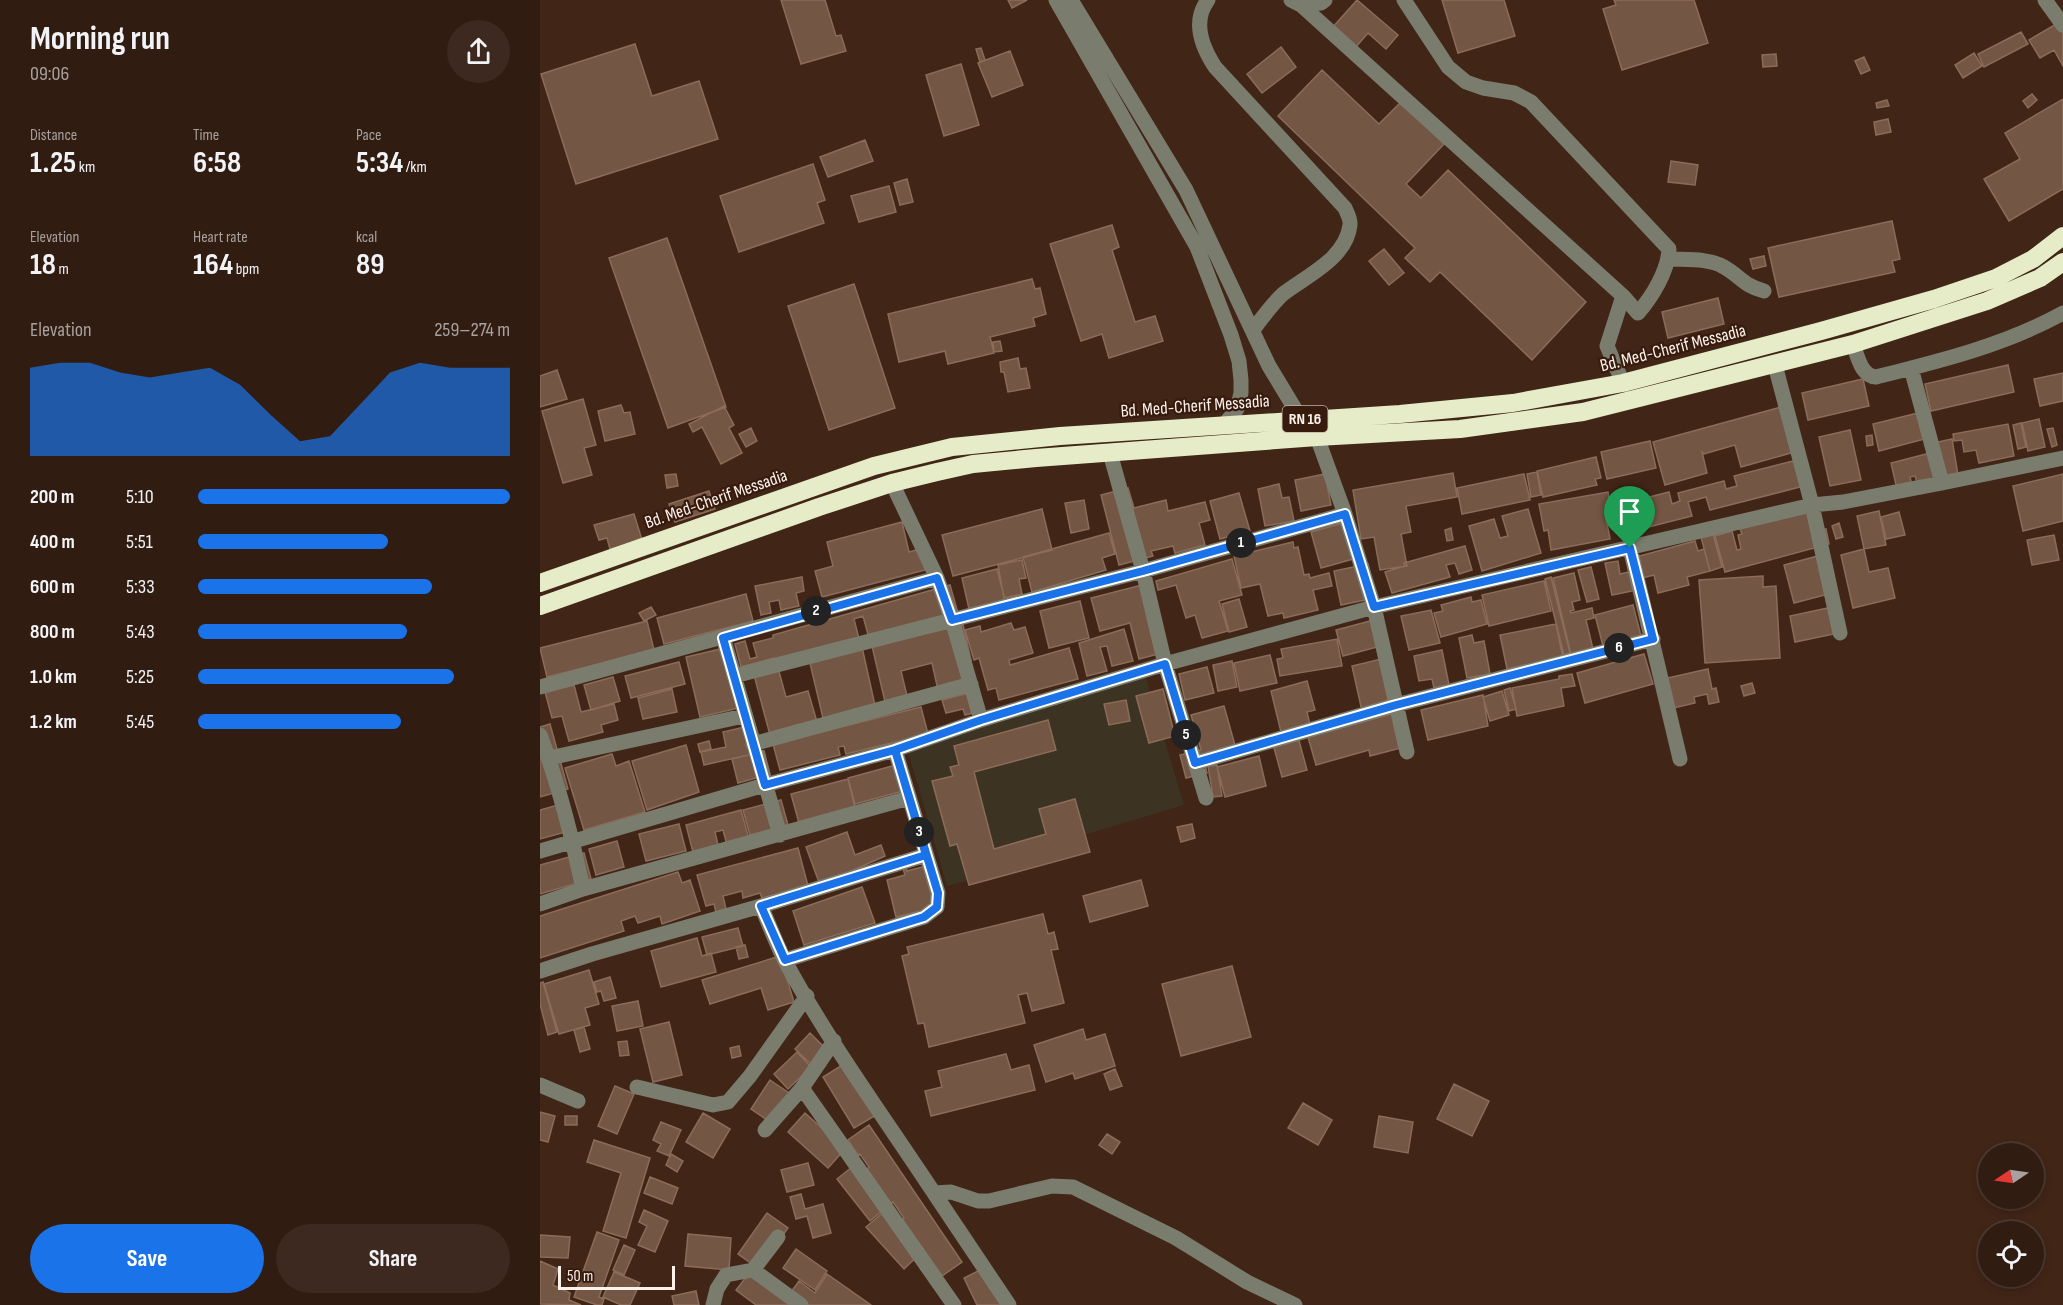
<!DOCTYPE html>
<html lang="en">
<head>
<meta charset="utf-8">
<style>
  body { margin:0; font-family:"Sofia Sans Condensed",sans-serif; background:#3d291f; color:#f1f3f6; height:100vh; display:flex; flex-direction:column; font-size:22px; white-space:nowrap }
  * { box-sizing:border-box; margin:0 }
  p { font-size:20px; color:#a8a19f }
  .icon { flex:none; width:33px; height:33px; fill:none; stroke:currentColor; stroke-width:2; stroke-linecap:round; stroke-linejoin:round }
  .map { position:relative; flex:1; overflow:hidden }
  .panel { display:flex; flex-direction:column; background:#311c11; width:540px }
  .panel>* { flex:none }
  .needle { width:39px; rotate:257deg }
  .buttons { position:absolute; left:1438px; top:1143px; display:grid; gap:12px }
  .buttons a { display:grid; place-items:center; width:66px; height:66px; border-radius:50%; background:#311c11; box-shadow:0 3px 9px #0003,0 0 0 2px #4c3a31; font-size:30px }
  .scale { position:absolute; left:18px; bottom:15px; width:117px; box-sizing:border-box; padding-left:6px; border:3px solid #fdf1ec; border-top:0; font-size:16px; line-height:21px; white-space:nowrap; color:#fdf1ec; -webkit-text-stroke:4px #371b0d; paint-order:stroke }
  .pin { position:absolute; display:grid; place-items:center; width:51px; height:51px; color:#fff; margin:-62px -26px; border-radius:50% 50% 50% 0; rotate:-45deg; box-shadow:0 0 6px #0007 }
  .pin .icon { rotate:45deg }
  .km { position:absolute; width:30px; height:30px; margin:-15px; border-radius:50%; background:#222; color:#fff; font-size:16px; line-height:30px; text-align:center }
  .round { display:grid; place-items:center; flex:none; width:63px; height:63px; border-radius:32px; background:#3d291f }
  .head { display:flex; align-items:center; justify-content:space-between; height:102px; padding:0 30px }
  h1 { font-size:33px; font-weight:700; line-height:45px }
  .metrics { display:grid; grid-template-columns:repeat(3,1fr); gap:9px; height:102px; padding:6px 30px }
  .metrics div { display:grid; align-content:center }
  .metrics b { font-size:30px; font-weight:700 }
  .metrics small { font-size:16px; font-weight:400 }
  .metrics p { font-size:16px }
  .chart { height:168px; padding:12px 30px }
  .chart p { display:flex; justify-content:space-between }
  .chart svg { width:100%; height:108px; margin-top:6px; fill:#1a73e8; opacity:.7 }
  .action { display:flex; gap:12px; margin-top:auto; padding:12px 30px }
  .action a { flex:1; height:69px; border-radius:36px; background:#1a73e8; color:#fff; font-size:24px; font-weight:700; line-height:69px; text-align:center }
  .action a+a { background:#3d291f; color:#f1f3f6 }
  ul { padding:0 30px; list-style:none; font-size:20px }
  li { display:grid; grid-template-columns:96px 72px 1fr; align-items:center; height:45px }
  li i { height:15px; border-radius:8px; background:#1a73e8 }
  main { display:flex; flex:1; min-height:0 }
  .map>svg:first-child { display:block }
</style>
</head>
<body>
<main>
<section class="panel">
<div class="head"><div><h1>Morning run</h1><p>09:06</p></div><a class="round"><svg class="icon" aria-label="share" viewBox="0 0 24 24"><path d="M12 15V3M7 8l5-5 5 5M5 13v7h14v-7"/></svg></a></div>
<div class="metrics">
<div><p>Distance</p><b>1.25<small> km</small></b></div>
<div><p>Time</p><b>6:58</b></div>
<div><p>Pace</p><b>5:34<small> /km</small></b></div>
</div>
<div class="metrics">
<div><p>Elevation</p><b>18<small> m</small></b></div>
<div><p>Heart rate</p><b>164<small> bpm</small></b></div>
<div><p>kcal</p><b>89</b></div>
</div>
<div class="chart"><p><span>Elevation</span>259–274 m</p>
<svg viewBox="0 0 160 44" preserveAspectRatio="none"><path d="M0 44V8L10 6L20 6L30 10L40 12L50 10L60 8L70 15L80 27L90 38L100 36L110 23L120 10L130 6L140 8L150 8L160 8V44z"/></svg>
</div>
<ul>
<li><b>200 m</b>5:10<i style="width:100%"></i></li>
<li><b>400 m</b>5:51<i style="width:61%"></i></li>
<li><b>600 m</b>5:33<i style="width:75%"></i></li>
<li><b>800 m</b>5:43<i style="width:67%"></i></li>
<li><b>1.0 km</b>5:25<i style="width:82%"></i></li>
<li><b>1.2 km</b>5:45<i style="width:65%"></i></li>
</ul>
<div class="action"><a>Save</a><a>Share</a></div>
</section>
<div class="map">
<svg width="1523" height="1305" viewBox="0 0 1523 1305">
  <rect width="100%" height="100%" fill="#412517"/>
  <path fill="#3d3323" d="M605 675 644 805 540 836 526 853 407 886 364 738Z"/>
  <path fill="#745644" stroke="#8b6c59" stroke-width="1.5" d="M241 0H285L296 36 301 35 306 51 261 64Z
    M468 0H487L472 8Z
    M817 0 858 35 846 49 828 33 816 47 793 27Z
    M902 0H964L975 36 918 53Z
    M1074 0H1154L1168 43 1082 70 1063 9 1076 5Z
    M1518 23 1523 32V66L1514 50 1500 58 1489 40Z
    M1481 32 1488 44 1444 67 1438 54Z
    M95 44 112 96 159 81 178 139 36 184 1 74Z
    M741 47 756 67 722 93 707 74Z
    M441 48 445 60 440 62 436 49Z
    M470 51 483 85 452 97 438 63Z
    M1434 53 1442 66 1423 78 1415 65Z
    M1236 54 1237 66 1223 67 1222 55Z
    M1324 57 1330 70 1321 74 1315 61Z
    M421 64 439 125 404 136 386 75Z
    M782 70 839 124 861 102 904 144 866 184 881 198 908 170 1046 302 992 360 900 272 890 282 865 258 875 248 738 116Z
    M1492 94 1497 100 1488 108 1483 101Z
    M1523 99V189L1469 221 1444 179 1480 159 1465 133Z
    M1347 100 1349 106 1337 108 1336 103Z
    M1348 119 1351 132 1336 135 1334 122Z
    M325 140 333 161 288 177 280 157Z
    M1131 161 1158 165 1155 185 1128 182Z
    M273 164 285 200 277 203 284 223 199 252 180 196Z
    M367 179 373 202 360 205 354 183Z
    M349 186 356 212 319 222 311 196Z
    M1352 221 1360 259 1352 261 1355 272 1239 297 1228 248Z
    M572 225 579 247 572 250 595 322 615 316 623 341 569 358 562 334 541 341 510 244Z
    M127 238 186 407 128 428 69 258Z
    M844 249 864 273 849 285 829 261Z
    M1224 256 1226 266 1213 269 1210 259Z
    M492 279 495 289 500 288 506 314 493 318 495 326 450 337 454 353 408 364 405 351 359 362 348 314Z
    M314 284 355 408 289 430 248 306Z
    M1178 298 1184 324 1128 338 1122 312Z
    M460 341 462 351 454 352 453 342Z
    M478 358 480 369 486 368 490 388 468 392 464 372H461L460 362Z
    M1468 365 1474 392 1391 411 1385 384Z
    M17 370 27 399 0 407V376Z
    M1523 373V401L1500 406 1494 379Z
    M1323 379 1329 406 1268 420 1262 393Z
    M43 399 56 445 44 448 52 475 23 483 2 411Z
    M81 405 84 413 90 412 95 434 65 441 58 411Z
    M184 406 194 425 189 428 202 453 181 464 162 427 153 432 149 424Z
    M1245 406 1258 451 1201 467 1195 445 1164 454 1162 452 1167 473 1125 485 1113 442Z
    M1386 411 1392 437 1339 451 1333 424Z
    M1499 419 1505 447 1488 451 1482 423Z
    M1481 423 1486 447 1478 449 1473 425Z
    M1468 424 1474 456 1439 463 1436 450 1424 452 1422 440 1414 441 1413 434Z
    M211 428 217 441 206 447 199 434Z
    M1513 428 1517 445 1512 447 1507 429Z
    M1310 430 1321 480 1290 486 1279 437Z
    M1332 435 1333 445 1327 446 1326 436Z
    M1412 439 1418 475 1405 477 1398 442Z
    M1110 441 1116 468 1067 479 1061 452Z
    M1394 452 1400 480 1378 485 1375 476 1370 477 1372 486 1357 489 1351 463Z
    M1056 457 1061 478 1055 479 1057 485 1003 497 997 471Z
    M1257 460 1264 486 1170 510 1166 497 1148 502 1152 516 1081 534 1074 506 1129 492 1132 504 1140 501 1138 493 1184 481 1186 489 1197 486 1194 476Z
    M997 472 1001 495 991 497 987 474Z
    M913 473 917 497 866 506 871 532 861 534 867 566 840 570 834 537 821 539 813 490Z
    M136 474 138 486 127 488 125 475Z
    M785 474 791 505 761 511 755 480Z
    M984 474 990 500 922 514 917 488Z
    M1523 474V521L1483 531 1473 486Z
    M739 484 742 498 749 497 754 521 725 526 718 489Z
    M588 488 594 508 626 500 628 511 665 502 670 520 659 523 665 545 635 553 633 546 611 551 613 556 579 565 561 495Z
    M169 491 175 509 135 522 129 504Z
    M1068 492 1070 504H1073L1075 515 1066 517 1070 539 1011 550 1008 530 1004 531 999 504Z
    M699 493 710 531 680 539 670 501Z
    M544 500 549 529 531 533 525 503Z
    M502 509 512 550 413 576 402 535Z
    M988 509 1001 553 942 571 929 526 954 519 960 538 968 536 962 516Z
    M1275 509 1281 530 1286 529 1289 544 1185 572 1175 536 1192 531 1197 550 1201 549 1198 535 1202 534 1200 529Z
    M1339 511 1346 545 1324 549 1317 516Z
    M1359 512 1365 535 1346 539 1341 517Z
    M94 514 102 540 70 549 67 538 59 540 54 525Z
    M362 522 369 552 380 549 385 570 282 597 275 571 293 566 287 542Z
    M807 522 817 558 781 568 771 532Z
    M1299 523 1303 537 1296 539 1292 526Z
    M911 528 913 540 907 541 905 530Z
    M569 533 575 554 562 558 566 570 492 592 483 557Z
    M1173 534 1182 567 1170 571 1161 537Z
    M1514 535 1519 560 1492 565 1487 540Z
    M1155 541 1158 551 1164 549 1170 571 1147 577 1149 585 1118 593 1114 575 1102 578 1096 557Z
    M753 542 754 548 758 547 764 575 769 574 770 578 789 573 792 586 773 590 778 610 744 618 743 613 728 616 720 584 701 588 694 556Z
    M925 546 932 570 919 574 915 563 906 565 910 577 852 593 845 572 865 566 864 563Z
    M1324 549 1329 572 1348 568 1355 598 1313 608 1301 555Z
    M1285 554 1296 592 1254 603 1244 565Z
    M692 559 702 595 679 601 688 631 662 638 655 615 646 618 636 585 618 590 616 581Z
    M482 560 486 578 479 579 482 594 464 598 458 565Z
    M1078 561 1080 574 1098 570 1102 589 1072 595 1065 563Z
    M828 564 835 598 801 605 794 571Z
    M1051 567 1059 599 1047 602 1038 570Z
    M457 569 465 600 429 609 422 578Z
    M1034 573 1040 600 1032 602 1034 610 1030 611 1031 613 1052 608 1054 618 1046 620 1053 649 1031 655 1013 578Z
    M1223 576V587L1236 586 1240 658 1165 663 1159 580Z
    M262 577 264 591 256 593 259 606 241 610 239 600 229 602 231 613 221 615 215 586Z
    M1011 577 1030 653 1024 655 1005 579Z
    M1004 581 1011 611 949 626 942 595Z
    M610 583 622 653 599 659 590 623 560 631 551 598Z
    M410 585 418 613 329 638 323 616 314 619 319 639 235 661 234 658 201 667 195 644 205 641 210 659 217 657 213 643 233 638V635Z
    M206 594 213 621 124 644 117 618Z
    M931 597 932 602 941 600 947 624 901 637 894 613 903 611 901 605Z
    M699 599 707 627 689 632 682 604Z
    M540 601 549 638 509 648 500 611Z
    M1093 605 1101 636 1063 646 1055 615Z
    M111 607 116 615 104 621 99 613Z
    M1288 608 1294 634 1255 642 1250 616Z
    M891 610 900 643 869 650 861 616Z
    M834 620 841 646 803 656 796 630Z
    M107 621 114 650 7 677 0 648Z
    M471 623 474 630 485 627 493 653 469 660 470 665 529 648 538 679 459 700 456 688 448 690 439 658 434 660 425 630 440 626 441 632Z
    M1016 624 1023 658 967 669 960 635Z
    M423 625 431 660V682L398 690 392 663 361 671 368 700 346 706 332 646Z
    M584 629 593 661 572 666 567 646 560 647 567 671 547 676 539 643Z
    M932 635 934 643 944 641 950 674 927 678 919 638Z
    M797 639 802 666 740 676 737 659 743 658 741 649Z
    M189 647 203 707 160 717 146 657Z
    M322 647 336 710 284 722 269 659Z
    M902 650 909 685 894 688 892 679 879 681 874 656Z
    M1104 654 1113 684 1045 703 1037 673Z
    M730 655 737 683 700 691 694 663Z
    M850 657 860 703 822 711 812 666Z
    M692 661 697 687 678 691 673 665Z
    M139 662 145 684 91 698 85 676Z
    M667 667 674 693 645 700 639 674Z
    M238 668 246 697 268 691 277 722 230 735 214 675Z
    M1168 669 1172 689 1176 688 1179 702 1169 704 1167 694 1154 697 1155 703 1129 709 1123 679Z
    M1032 674 1035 686 1021 688 1024 706 977 716 972 688 1019 679V676Z
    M73 677 80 701 51 710 44 685Z
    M767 681 775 710 767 712 770 725 741 732 731 691Z
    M1212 683 1215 693 1204 696 1201 686Z
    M34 685 41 712 74 704 78 720 61 725 63 732 29 741 22 716 12 718 5 692Z
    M970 688 976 709 969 711 964 690Z
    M132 689 137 712 103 719 98 698Z
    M623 689 635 736 609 743 596 696Z
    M962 691 969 715 950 721 943 697Z
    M432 692 437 712 425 715 423 709 406 713 402 700Z
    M943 695 948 726 888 740 881 710Z
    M586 700 590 721 569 725 564 704Z
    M684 706 696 749 663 758 667 773 646 778 640 755 661 750 651 715Z
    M381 707 388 734 306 754 304 746 298 747 300 755 240 770 233 744Z
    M862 711 872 745 830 756 829 750 776 765 768 737Z
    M508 720 516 750 434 772 454 849 506 834 499 809 535 799 550 852 429 885 417 844 410 846 392 781 413 776 410 767 419 765 414 746Z
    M10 724 28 789 0 797V727Z
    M204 727 217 753 164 765 161 752 186 747 183 732Z
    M758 737 767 770 742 777 733 744Z
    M169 741 171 749 160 752 158 744Z
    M146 745 159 792 107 810 92 761Z
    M224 751 230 774 198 783 192 759Z
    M72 754 76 766 89 761 105 812 44 830 25 768Z
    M719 756 726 786 685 797 677 767Z
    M356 765 363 791 315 804 308 778Z
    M677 765 682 796 673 797 668 766Z
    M308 779 315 808 259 823 251 794Z
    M241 800 248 825 210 835 203 810Z
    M22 804 29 831 0 839V810Z
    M201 810 209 839 187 845 183 830 175 832 178 845 153 852 146 825Z
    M139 824 146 851 106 861 99 834Z
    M652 824 655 838 641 842 637 827Z
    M307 832 315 855 341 845 345 856 280 885 266 847Z
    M77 841 84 867 56 875 49 849Z
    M258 848 268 886 222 898 220 893 203 898 202 891 183 896 186 909 176 912 174 904 166 906 157 875Z
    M44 853 51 879 0 894V865Z
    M362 865H365L367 871 390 865 401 906 356 917 347 880 365 875Z
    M138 872 142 883 150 880 160 911 122 924 120 916 98 923 95 916 81 921 84 931 0 958V916Z
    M601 880 608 906 550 922 543 896Z
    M322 887 335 923 264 945 253 911Z
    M503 914 508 934 514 932 518 949 511 950 524 1003 492 1011 487 993 478 995 485 1023 389 1047 384 1023 378 1024 362 956 369 954 367 947Z
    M198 928 203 946 167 955 162 937Z
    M157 938 162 956 171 953 176 972 121 987 111 951Z
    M205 945 208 957 199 959 196 947Z
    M240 956 254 1002 228 1010 221 988 170 1004 162 980Z
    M692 966 711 1037 641 1056 622 984Z
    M49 970 59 1004 45 1008 50 1025 19 1034 4 984Z
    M70 977 76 998 64 1001 61 991 57 992 54 982Z
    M3 982 17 1032 8 1035 0 1004V983Z
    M98 1001 103 1026 77 1031 72 1006Z
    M129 1022 142 1075 113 1082 100 1029Z
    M44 1027 50 1049 40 1052 34 1030Z
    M543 1029 546 1040 565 1034 575 1066 535 1079 533 1073 506 1082 494 1045Z
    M270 1033 288 1051 273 1066 255 1049Z
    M87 1041 89 1055 80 1056 78 1042Z
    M199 1046 201 1056 192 1058 190 1048Z
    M257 1052 271 1067 248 1089 234 1074Z
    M466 1054 471 1070 489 1065 495 1090 391 1116 385 1091 402 1087 398 1071Z
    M307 1062 338 1114 314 1128 283 1077Z
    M575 1069 582 1086 570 1090 564 1074Z
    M230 1080 252 1095 233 1124 211 1109Z
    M914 1084 949 1101 932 1136 897 1119Z
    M75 1086 94 1094 77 1134 58 1126Z
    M763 1103 792 1120 778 1145 748 1128Z
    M0 1112 15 1116 8 1142 0 1140Z
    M163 1113 190 1129 173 1158 146 1142Z
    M265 1113 305 1149 288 1168 248 1132Z
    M25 1116H37V1125H25Z
    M839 1116 873 1122 868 1153 834 1147Z
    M121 1122 141 1130 129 1156 117 1151 121 1144 113 1140Z
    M329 1125 422 1262 402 1276 362 1219 364 1218 353 1202 351 1204 327 1169 329 1167 320 1154 318 1155 308 1140Z
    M567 1134 580 1142 572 1154 559 1145Z
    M54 1140 110 1158 86 1238 63 1231 81 1173 47 1162Z
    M131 1154 143 1161 137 1172 126 1165Z
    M268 1163 274 1185 247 1192 241 1170Z
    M317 1163 348 1206 330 1221 297 1179Z
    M110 1177 138 1188 132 1204 104 1193Z
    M261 1194 265 1209 283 1204 291 1233 273 1238 267 1216 256 1219 250 1197Z
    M104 1210 128 1221 115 1252 98 1245 107 1226 99 1222Z
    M346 1210 383 1251 364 1269 326 1227Z
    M227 1213 248 1228 219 1269 198 1254Z
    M57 1232 79 1240 59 1297 64 1299 62 1305H57L34 1297Z
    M148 1234 191 1238 189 1270 145 1266Z
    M0 1235 30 1237 28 1258 0 1257Z
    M84 1245 95 1250 84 1275 73 1270Z
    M256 1249 287 1271 275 1290 243 1268Z
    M0 1261 18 1269 13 1285 30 1293 29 1300 41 1305 0 1304Z
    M214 1267 263 1305H216L196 1290Z
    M440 1270 463 1305H437L424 1278Z
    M74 1272 100 1283 90 1305H81L63 1297Z
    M287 1274 331 1305H269L251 1292 259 1281 275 1293Z
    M156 1291 159 1305H134L132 1296Z"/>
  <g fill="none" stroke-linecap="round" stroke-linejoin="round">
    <path stroke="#7a7d6e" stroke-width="15" d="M516 0 657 247 691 335 699 361 701 380V393L697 409 683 426
      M531 0 646 190 729 366 761 419
      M668 0C652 21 662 47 675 67L805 208C807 213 811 220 810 225 806 259 766 276 743 294 732 304 722 318 713 330
      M751 0 761 5 1083 296
      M864 0 908 67 926 82 943 88 974 93 991 102 1129 249C1128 271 1112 297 1098 313L1083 296 1067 346 1083 383
      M1505 0 1523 25
      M761 5 781 3 785 0
      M1129 259C1146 260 1169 258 1184 267 1200 276 1204 286 1224 291
      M1313 344C1318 357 1321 376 1336 377 1400 361 1465 345 1523 313
      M1235 365 1272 505 1300 633
      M1371 368 1402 483
      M775 427 777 437 805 514 834 607 867 752
      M570 453 603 571 625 664 666 798
      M352 483 397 578 412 620 441 720
      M1090 548 1140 759
      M183 637 240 835
      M194 676 603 571 805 514
      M0 687 397 578
      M0 735C19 785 32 837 43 889
      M213 744 431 684
      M9 758 204 716
      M655 763 856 705 1113 639
      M0 851 225 785 355 750 441 720 625 664 834 607 1272 505 1303 502 1402 483 1523 458
      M0 904 43 889 369 798
      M221 906C229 924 236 943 245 961 288 1041 344 1117 394 1193L411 1192 438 1201H449L512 1186 533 1187 636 1238 707 1282 755 1305
      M245 960 384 917 397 907 398 893 355 750
      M0 971 52 954 221 906 386 855
      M0 1085 38 1101
      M97 1087 173 1105 188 1102 210 1076 267 996
      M262 1088 414 1305
      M225 1130 262 1088 294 1041
      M394 1193 469 1305
      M213 1270 261 1305
      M173 1305 177 1289 186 1275 213 1270 238 1237"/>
    <path stroke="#e5ecc7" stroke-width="18" d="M0 583 334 466 412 447 520 436 860 414 973 403 1083 383 1281 331 1394 299 1456 278 1493 259 1523 236
      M0 606 279 507 352 483 397 472 433 464 496 458 777 437 920 429 1043 412 1313 344 1447 301 1500 278 1523 262"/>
  </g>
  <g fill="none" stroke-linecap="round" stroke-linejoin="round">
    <defs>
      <path id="route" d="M1090 548 834 607 805 514 603 571 412 620 397 578 183 638 225 785 355 750 398 893 397 907 384 917 245 960 221 906 386 855 355 750 441 720 625 664 655 763 856 705 1113 639 1090 548"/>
    </defs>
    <use href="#route" stroke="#fff" stroke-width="12"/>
    <use href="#route" stroke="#1a73e8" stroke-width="8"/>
  </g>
  <g text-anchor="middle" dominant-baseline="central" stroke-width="4.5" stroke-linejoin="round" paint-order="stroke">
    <rect fill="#371b0d" stroke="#c2b1a9" stroke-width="1.5" x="742.5" y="406" width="45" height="26" rx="4.5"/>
    <g font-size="16" font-weight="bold" fill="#fdf1ec">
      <text x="765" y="419">RN 16</text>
    </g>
    <g font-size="18" fill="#fdf1ec" stroke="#371b0d">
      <text transform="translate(1133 348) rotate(-14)">Bd. Med-Cherif Messadia</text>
      <text transform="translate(655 406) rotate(-4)">Bd. Med-Cherif Messadia</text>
      <text transform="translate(176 499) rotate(-19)">Bd. Med-Cherif Messadia</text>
    </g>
  </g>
</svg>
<div class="buttons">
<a><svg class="needle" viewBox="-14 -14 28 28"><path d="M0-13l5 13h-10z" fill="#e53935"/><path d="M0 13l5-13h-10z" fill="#a8a19f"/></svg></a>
<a><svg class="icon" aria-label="locate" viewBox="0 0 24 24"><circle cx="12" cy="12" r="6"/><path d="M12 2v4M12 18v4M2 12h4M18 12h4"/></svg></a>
</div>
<div class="scale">50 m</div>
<div class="pin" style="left:1090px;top:548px;background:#1e9e55"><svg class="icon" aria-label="arrive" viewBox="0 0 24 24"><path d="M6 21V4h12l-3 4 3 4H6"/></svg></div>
<b class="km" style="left:701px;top:543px">1</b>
<b class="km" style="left:276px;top:611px">2</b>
<b class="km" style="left:379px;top:832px">3</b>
<b class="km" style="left:646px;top:735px">5</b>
<b class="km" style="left:1079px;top:648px">6</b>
</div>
</main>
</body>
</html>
